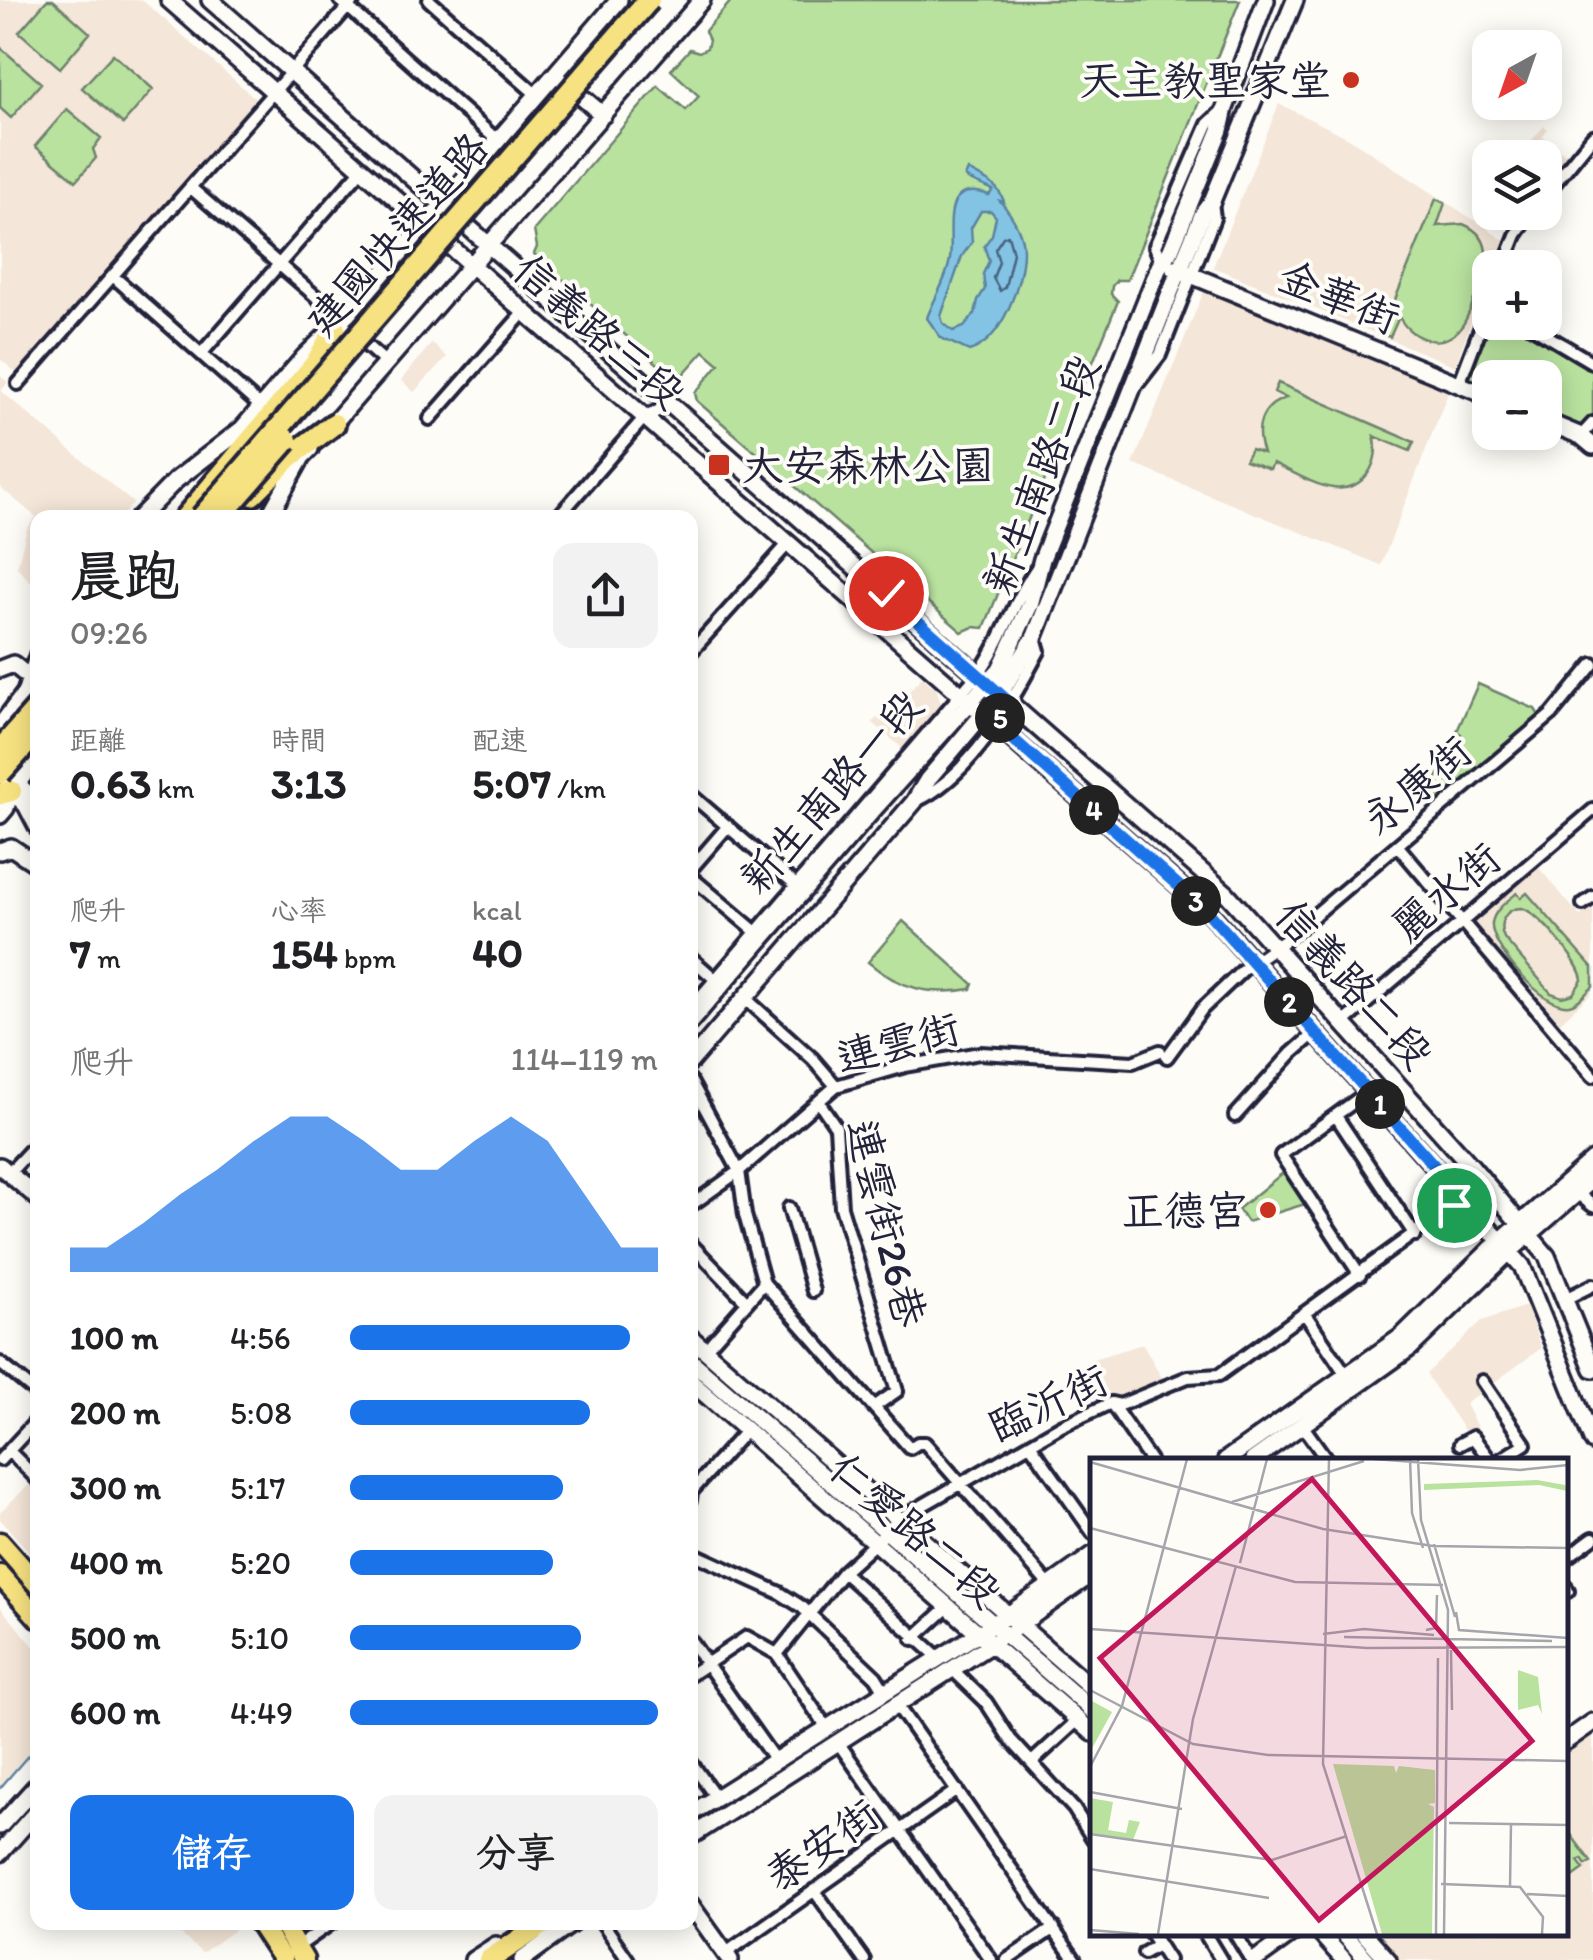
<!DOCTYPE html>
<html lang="zh-TW">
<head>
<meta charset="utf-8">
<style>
  body { margin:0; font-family:Itim,"LXGW WenKai TC",sans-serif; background:#f2f2f2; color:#202124; height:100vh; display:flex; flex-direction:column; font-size:38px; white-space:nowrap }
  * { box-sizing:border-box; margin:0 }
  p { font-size:32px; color:#757577 }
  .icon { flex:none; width:55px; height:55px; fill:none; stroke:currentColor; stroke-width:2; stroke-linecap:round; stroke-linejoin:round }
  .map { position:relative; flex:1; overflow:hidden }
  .panel { position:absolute; left:30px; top:510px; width:668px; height:1420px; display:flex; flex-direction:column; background:#fff; border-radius:20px; box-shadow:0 5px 25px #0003 }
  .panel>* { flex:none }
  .needle { width:65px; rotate:220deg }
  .fabs { position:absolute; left:1472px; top:30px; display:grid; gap:20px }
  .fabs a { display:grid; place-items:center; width:90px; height:90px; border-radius:20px; background:#fff; box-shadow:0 5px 25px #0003; font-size:50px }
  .pin { position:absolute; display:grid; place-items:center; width:85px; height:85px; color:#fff; margin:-42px; border:5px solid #fff; border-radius:50%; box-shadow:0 2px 10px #0007 }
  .km { position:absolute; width:50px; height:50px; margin:-25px; border-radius:50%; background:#222; color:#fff; font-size:28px; line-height:50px; text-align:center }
  .round { display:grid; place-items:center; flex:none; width:105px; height:105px; border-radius:20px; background:#f2f2f2 }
  .headline { display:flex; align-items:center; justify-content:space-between; height:170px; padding:0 40px }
  h1 { font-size:55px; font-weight:700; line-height:75px }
  .stats { display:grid; grid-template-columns:repeat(3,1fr); gap:15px; height:170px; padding:10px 40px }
  .stats div { display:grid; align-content:center }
  .stats b { font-size:42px; font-weight:700 }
  .stats small { font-size:28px; font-weight:400 }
  .stats p { font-size:28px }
  .chart { height:280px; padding:20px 40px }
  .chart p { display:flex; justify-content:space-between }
  .chart svg { width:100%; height:180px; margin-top:10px; fill:#1a73e8; opacity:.7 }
  .primary-button { display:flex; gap:20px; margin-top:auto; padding:20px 40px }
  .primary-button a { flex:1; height:115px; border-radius:20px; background:#1a73e8; color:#fff; font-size:40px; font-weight:700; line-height:115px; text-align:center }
  .primary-button a+a { background:#f2f2f2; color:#202124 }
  ul { padding:0 40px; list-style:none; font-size:32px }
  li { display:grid; grid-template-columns:160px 120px 1fr; align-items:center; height:75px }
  li i { height:25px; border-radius:12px; background:#1a73e8 }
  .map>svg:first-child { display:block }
</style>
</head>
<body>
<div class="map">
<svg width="1593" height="1960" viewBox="0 0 1593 1960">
  <rect width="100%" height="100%" fill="#fdfcf7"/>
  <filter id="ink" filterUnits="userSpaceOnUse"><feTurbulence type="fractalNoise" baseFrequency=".01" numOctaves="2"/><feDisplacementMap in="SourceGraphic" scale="20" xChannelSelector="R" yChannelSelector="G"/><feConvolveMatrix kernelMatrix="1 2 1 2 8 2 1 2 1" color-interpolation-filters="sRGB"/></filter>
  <g filter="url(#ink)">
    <path fill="#f4e6d8" d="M0 0H142L256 99 18 374 0 359Z
      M1279 104 1347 137 1504 240 1493 267 1490 268 1455 366 1213 267Z
      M1544 126 1548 129 1542 136 1569 157 1556 174 1545 171V158L1527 157 1521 153Z
      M1204 291 1449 390 1381 565 1133 464Z
      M432 343 447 357 414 392 401 380Z
      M0 376 8 382 1 391 133 503 121 517 38 518 37 589 17 567 27 529 36 517 0 487Z
      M922 677 937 690 941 705 903 749 872 722 894 706 891 701 896 698 900 701Z
      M1538 867 1580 916 1593 905V987L1590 990 1592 993 1560 1022 1473 922Z
      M1526 1306 1541 1348 1465 1404 1479 1431 1468 1436 1426 1374 1482 1321Z
      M1143 1344 1163 1380 1113 1399 1086 1361Z
      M32 1482 37 1488V1561L0 1519V1512Z
      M0 1607 38 1651 37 1742 0 1787Z
      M1593 1735V1960H1396L1371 1933 1566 1932V1754Z
      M168 1923H229L234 1930 202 1953Z"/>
    <path fill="#b9e29f" stroke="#6e826d" stroke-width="2.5" fill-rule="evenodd" d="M47 0H53L90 33 60 68 19 32Z
      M732 0H1240L1127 280H1117L1112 286 1111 294 1118 301 984 628 973 627 962 632 697 401 695 393 719 364 704 351 677 381 534 254 537 247 534 230 658 86 686 110 699 96 671 70 690 49 699 52 707 48 709 40 705 31Z
      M0 47 41 83 11 118 0 108Z
      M113 54 153 89 123 124 82 88Z
      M67 109 101 138 93 149 96 158 76 181 35 146Z
      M1436 199 1445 203 1437 226 1463 224C1498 238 1486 271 1475 297 1471 307 1468 318 1462 326 1444 351 1412 341 1399 317L1390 337 1381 334Z
      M1490 320 1514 323 1593 369V414L1582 426 1545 411V378H1490V388L1468 379Z
      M1278 383 1414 442 1410 451 1374 436C1382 461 1364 493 1333 488 1313 485 1291 471 1273 463L1270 469 1245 460 1251 449 1263 453C1254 429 1260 406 1286 398L1274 392Z
      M1478 684 1535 709 1540 717 1441 802 1429 792 1461 734 1457 731Z
      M1517 893 1521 898 1527 893 1593 968V987C1586 992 1580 1003 1569 1005 1545 1010 1489 946 1492 923 1494 910 1507 901 1517 893ZM1522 908C1539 913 1581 963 1582 980L1573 994 1562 997 1551 993 1504 938C1497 923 1505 908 1522 908Z
      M903 921 973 984 971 989C931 996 900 989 868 962Z
      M1284 1172 1305 1204 1247 1222 1238 1209Z
      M1566 1828 1591 1862 1586 1865 1582 1859 1578 1861 1584 1869 1566 1882Z"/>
    <path fill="#83c4e4" stroke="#5c83a0" stroke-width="2.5" fill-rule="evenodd" d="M968 170C985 180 998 183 1004 202L1000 201C1012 215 1023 232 1023 251 1023 282 1002 342 969 351L941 338 927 318C934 298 947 280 950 259 954 233 938 178 989 195L993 190C986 186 973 183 965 177ZM981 211H991L996 217 992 235 984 246 989 261 983 274 985 289 978 300 975 314 964 327 953 331 943 323 941 316 962 256 972 242 971 228Z"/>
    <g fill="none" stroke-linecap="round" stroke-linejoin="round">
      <path stroke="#49637f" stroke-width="2.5" d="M1008 235 1013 253 1005 287 1000 291 993 278 999 262 995 249 1003 237Z"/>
      <path stroke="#5c83a0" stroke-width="2.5" d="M0 1788 38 1744"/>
      <defs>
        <path id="street" d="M340 0 498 141
          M429 0 537 95
          M191 188 343 320
          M1545 195 1593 136
          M1161 262 1155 246 1208 124 1224 109
          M1503 268 1516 235 1532 212
          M113 276 261 407
          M340 322 386 363
          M1524 322 1593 363
          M201 354 362 169
          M1139 382 1160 355 1214 218 1212 202
          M18 384 354 0
          M1459 384 1490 303
          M430 419 524 312
          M1581 436 1593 423
          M557 518 644 418 671 404
          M690 653 788 544
          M690 794 796 885
          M916 801C971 776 1011 704 1039 651L1035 637
          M1397 845 1593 1076
          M690 870 728 826
          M690 876 756 932
          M1583 904 1593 897
          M690 957 716 980
          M745 998 813 1059 836 1086
          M690 1009 978 674C1002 642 1013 602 1036 569
          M1342 1024 1593 810
          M1167 1057 1202 1009 1244 969 1284 941 1552 714 1593 664
          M690 1080 739 1171 745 1215 764 1283 910 1448 918 1443H925L1049 1585
          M819 1102 836 1127 841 1207 897 1391 874 1407
          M1235 1116 1291 1054 1316 1032
          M1336 1116 1415 1235
          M9 1173 38 1142
          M1577 1193 1593 1206
          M690 1206 739 1171 836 1086 905 1066 980 1053 1133 1062 1160 1051
          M789 1208 813 1291
          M690 1243 747 1302
          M1360 1275 1281 1155 1369 1091
          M1565 1299 1593 1285
          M1305 1314 1347 1376
          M705 1350 764 1283
          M0 1363 38 1394
          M1482 1381 1525 1444 1500 1460
          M1111 1403 1150 1460
          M1302 1425 1327 1460
          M1030 1444 1093 1533
          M1460 1444 1473 1437 1490 1460
          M10 1452 38 1480
          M0 1460 38 1419
          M690 1500 691 1492 746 1430
          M690 1552 780 1593 802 1607 876 1677 884 1690
          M1566 1558 1593 1538
          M843 1572 938 1657
          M1566 1587 1568 1591
          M913 1639 949 1606
          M690 1640 774 1759
          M777 1654 826 1727
          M952 1669 986 1702 1010 1739 1074 1809 1093 1839
          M690 1675 747 1637 777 1654 843 1572 906 1515 1061 1426 1111 1403 1120 1405 1188 1377 1219 1375 1463 1198
          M896 1704 1075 1960
          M837 1741 991 1960
          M690 1761 715 1796
          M1032 1762 1078 1720
          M814 1890 864 1960
          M602 1922 628 1960
          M1150 1932 1168 1960
          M1204 1932 1221 1960
          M1234 1932 1251 1960
          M296 1948 333 1922
          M726 1953 957 1790
          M1144 1953 1158 1945
          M1007 1960 1054 1928"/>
        <path id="secondary" d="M169 0 1209 912 1522 1266 1593 1442
          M210 0 1227 894 1472 1167 1547 1256 1593 1369
          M564 82 603 115
          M1174 268 1490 397
          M1545 421 1581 436 1593 446
          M326 432 702 0
          M139 518 176 480 242 429 305 356 347 315 619 0
          M268 518 302 457 310 449
          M0 669 13 664 30 678
          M0 726 25 693 38 655
          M18 785 38 802
          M7 787 26 805 38 828
          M0 815 6 808 11 791 38 758
          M0 851 11 847 38 865
          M690 1022 873 810 1000 669 1030 605 1042 559 1161 262 1170 252 1220 130 1225 108 1266 0
          M690 1062 914 802 928 779 1000 694 1035 636 1170 293 1203 213 1212 201 1295 0
          M0 1166 38 1198
          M690 1337 1093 1689
          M690 1360 1093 1711
          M690 1381 1093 1733
          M1226 1460 1401 1337 1490 1250 1593 1160
          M1253 1460 1410 1348 1510 1251 1593 1179
          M1015 1628 1093 1573
          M1566 1741 1593 1722
          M690 1814 1008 1615 1093 1555
          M0 1826 38 1784
          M690 1837 996 1641
          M0 1853 38 1810
          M690 1904 730 1960
          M1319 1932 1344 1960
          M1342 1932 1367 1960
          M1363 1932 1388 1960
          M473 1960 496 1945
          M522 1960 574 1922
          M1255 1960 1294 1932"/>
        <path id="primary" d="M0 1542 38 1585
          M0 1575 38 1618
          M258 1922 283 1960
          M281 1922 304 1960"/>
        <path id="highway" d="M252 495 290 457 334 424
          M185 518 315 364 335 329
          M0 794 11 791
          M489 1960 546 1922"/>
      </defs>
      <use href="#street" stroke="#22223b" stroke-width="18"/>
      <use href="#secondary" stroke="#22223b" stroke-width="22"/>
      <use href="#primary" stroke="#22223b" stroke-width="25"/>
      <use href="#highway" stroke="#22223b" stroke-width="28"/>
      <use href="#street" stroke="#fdfcf7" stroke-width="10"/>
      <use href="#secondary" stroke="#fdfcf7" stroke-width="15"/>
      <use href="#primary" stroke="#f7e281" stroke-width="18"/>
      <use href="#highway" stroke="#f7e281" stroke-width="20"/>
      <defs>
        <path id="highway-bridge" d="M201 518 649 0
          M219 518 287 440
          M0 750 38 707
          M0 773 37 732"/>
      </defs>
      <use href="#highway-bridge" stroke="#22223b" stroke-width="28" stroke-linecap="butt"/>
      <use href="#highway-bridge" stroke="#f7e281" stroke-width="20"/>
    </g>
  </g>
  <g fill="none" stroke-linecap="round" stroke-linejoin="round" filter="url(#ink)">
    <defs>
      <path id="route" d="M886 593 1010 703 996 724 1208 912 1463 1198 1454 1205"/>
    </defs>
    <use href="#route" stroke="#fff" stroke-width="20"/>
    <use href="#route" stroke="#1a73e8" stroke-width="12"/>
  </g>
  <g fill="#c8321e" stroke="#fdfcf7" stroke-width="4">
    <circle cx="1351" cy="80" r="10"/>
    <rect x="707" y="453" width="24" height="24" rx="5"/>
    <circle cx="1268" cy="1210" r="10"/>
  </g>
  <g text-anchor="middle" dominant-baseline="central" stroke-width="8" stroke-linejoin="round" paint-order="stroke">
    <g font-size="42" fill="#22223b" stroke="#fdfcf7" text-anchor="end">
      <text x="1331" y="80">天主教聖家堂</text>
      <text x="742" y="465" text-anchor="start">大安森林公園</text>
      <text x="1248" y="1210">正德宮</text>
    </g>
    <g font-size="42" fill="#22223b" stroke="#fdfcf7">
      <text transform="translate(397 234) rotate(-49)">建國快速道路</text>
      <text transform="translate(1339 297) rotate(22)">金華街</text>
      <text transform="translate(599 331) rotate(41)">信義路三段</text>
      <text transform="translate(1041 475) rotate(-69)">新生南路二段</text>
      <text transform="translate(1417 785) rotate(-40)">永康街</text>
      <text transform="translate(831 792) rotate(-49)">新生南路一段</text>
      <text transform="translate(1446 892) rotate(-40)">麗水街</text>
      <text transform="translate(1354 984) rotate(48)">信義路二段</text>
      <text transform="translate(898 1043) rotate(-15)">連雲街</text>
      <text transform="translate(886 1223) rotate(76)">連雲街26巷</text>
      <text transform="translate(1048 1403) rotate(-25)">臨沂街</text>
      <text transform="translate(915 1530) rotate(41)">仁愛路二段</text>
      <text transform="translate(822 1845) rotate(-35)">泰安街</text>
    </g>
  </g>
  <g transform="translate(1090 1458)">
    <rect width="478" height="478" fill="#fdfcf7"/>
    <path d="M447 22 475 27 477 33 449 27 334 32V26ZM428 212 448 219 452 256 448 247 428 252ZM0 242 22 254 0 294ZM243 306 304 308 306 315 309 308 345 312V345L338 346 344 349 342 476H292ZM0 340 23 344 18 372 36 375 39 362 50 364 43 382 0 375Z" fill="#b9e29f"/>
    <path fill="none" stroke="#a5a5ac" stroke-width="2.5" d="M239 1 233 306 287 476M284 1 430 12 478 7M320 1 322 55 333 90M328 1 331 62 358 152 354 476M0 4 233 71 343 88 478 90M142 44 274 3M0 70 205 124 353 127M344 86 365 159M150 105 177 1M366 154 369 172 478 180M0 171 277 190 478 189M336 172 346 170 347 137M233 176 274 171 344 177M254 179 462 183M361 192 362 252M0 232 103 286 178 297 478 303M0 309 32 248 97 1M0 334 92 351M359 365 478 367M0 376 182 402 257 378M0 411 179 440M351 426 430 429 453 459 452 476M420 429 421 366M437 436 478 438M0 472 49 476M68 476 103 261 146 108M346 476 348 200"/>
    <path fill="#c2185b" fill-opacity="0.15" stroke="#c2185b" stroke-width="5" d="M222 21 442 283 229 462 10 200Z"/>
    <rect width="478" height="478" fill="none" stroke="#22223b" stroke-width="5"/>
  </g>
</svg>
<div class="fabs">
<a><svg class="needle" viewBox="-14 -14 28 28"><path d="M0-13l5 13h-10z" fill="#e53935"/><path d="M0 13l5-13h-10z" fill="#757577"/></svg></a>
<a><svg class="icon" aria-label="layers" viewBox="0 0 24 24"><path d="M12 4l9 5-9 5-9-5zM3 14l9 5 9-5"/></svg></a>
<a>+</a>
<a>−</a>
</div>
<div class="pin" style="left:1454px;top:1205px;background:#1e9e55"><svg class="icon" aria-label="arrive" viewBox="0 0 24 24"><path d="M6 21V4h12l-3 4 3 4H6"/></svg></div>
<div class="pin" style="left:886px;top:593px;background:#d93025"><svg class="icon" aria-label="check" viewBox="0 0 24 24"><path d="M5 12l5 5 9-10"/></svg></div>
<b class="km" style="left:1380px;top:1104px">1</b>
<b class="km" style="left:1289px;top:1002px">2</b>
<b class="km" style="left:1196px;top:901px">3</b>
<b class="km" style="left:1094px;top:810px">4</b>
<b class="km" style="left:1000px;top:718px">5</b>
<section class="panel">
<div class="headline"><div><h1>晨跑</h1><p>09:26</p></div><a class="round"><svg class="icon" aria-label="share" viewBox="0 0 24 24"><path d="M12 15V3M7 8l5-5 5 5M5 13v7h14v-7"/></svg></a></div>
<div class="stats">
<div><p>距離</p><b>0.63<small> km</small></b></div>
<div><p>時間</p><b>3:13</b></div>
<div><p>配速</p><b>5:07<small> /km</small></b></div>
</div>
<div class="stats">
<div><p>爬升</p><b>7<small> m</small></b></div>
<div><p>心率</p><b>154<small> bpm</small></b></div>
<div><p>kcal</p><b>40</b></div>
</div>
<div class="chart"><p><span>爬升</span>114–119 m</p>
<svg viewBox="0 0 160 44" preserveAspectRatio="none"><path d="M0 44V38L10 38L20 32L30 25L40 19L50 12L60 6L70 6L80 12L90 19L100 19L110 12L120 6L130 12L140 25L150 38L160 38V44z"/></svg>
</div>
<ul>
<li><b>100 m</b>4:56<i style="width:91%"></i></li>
<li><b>200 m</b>5:08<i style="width:78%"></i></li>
<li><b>300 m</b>5:17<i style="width:69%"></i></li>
<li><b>400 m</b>5:20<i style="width:66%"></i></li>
<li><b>500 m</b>5:10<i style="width:75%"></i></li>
<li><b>600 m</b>4:49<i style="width:100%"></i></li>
</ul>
<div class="primary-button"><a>儲存</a><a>分享</a></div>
</section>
</div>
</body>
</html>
